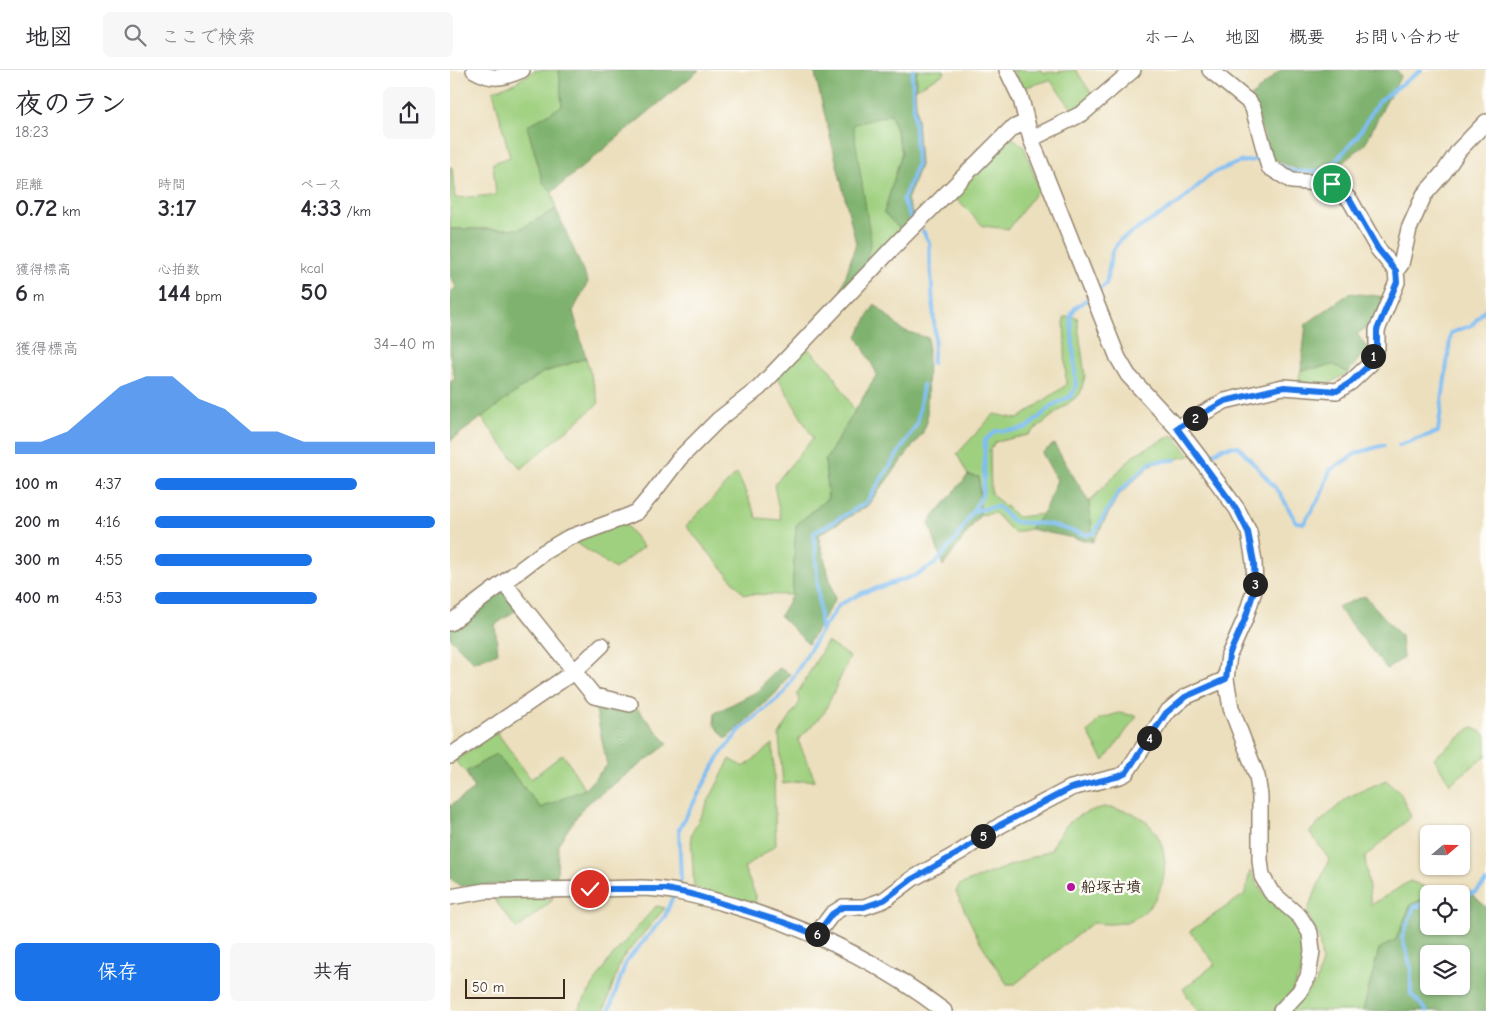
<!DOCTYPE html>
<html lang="ja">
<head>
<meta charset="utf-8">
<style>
  body { margin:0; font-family:"Comic Neue","Klee One",sans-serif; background:#f7f7f7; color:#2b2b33; height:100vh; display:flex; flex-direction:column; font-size:19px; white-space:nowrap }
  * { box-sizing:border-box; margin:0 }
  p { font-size:16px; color:#7c7c81 }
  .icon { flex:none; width:28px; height:28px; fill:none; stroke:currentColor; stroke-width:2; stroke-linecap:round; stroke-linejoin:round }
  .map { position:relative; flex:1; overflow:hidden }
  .details { display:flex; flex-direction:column; background:#fff; width:450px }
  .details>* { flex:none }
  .needle { width:32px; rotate:70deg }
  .fabs { position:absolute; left:970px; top:755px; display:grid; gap:10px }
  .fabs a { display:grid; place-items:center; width:50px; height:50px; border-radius:8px; background:#fff; box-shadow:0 1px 4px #0004; font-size:25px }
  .scale { position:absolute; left:15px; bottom:12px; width:100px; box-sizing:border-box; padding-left:5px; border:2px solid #3b2a1e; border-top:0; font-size:14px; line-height:18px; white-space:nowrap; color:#3b2a1e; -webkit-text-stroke:4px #fdfcf7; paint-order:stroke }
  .pin { position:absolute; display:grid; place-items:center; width:42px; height:42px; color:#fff; margin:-21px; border:2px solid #fff; border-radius:50%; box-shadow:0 1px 5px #0007 }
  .km { position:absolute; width:25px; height:25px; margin:-12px; border-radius:50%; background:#222; color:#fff; font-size:14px; line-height:25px; text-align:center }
  .round { display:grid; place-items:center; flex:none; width:52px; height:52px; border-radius:8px; background:#f7f7f7 }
  .head { display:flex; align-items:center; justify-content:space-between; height:85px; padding:0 15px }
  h1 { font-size:28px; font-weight:800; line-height:38px }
  .stats { display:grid; grid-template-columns:repeat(3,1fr); gap:8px; height:85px; padding:5px 15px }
  .stats div { display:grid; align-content:center }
  .stats b { font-size:25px; font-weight:800 }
  .stats small { font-size:14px; font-weight:400 }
  .stats p { font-size:14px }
  .chart { height:140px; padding:10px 15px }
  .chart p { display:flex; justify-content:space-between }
  .chart svg { width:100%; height:90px; margin-top:5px; fill:#1a73e8; opacity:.7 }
  .primary-button { display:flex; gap:10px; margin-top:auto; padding:10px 15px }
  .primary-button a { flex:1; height:58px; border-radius:8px; background:#1a73e8; color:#fff; font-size:20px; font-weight:800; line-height:58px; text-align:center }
  .primary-button a+a { background:#f7f7f7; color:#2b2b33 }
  ul { padding:0 15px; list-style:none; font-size:16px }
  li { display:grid; grid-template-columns:80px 60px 1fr; align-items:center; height:38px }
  li i { height:12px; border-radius:6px; background:#1a73e8 }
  header { display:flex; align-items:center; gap:30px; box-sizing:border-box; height:70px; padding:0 25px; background:#fff; border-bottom:1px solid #e1e1e2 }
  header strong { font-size:24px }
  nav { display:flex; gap:28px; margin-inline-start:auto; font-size:18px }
  .search { width:350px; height:45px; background:#f7f7f7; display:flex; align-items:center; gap:12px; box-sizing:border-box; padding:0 18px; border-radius:8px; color:#7c7c81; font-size:19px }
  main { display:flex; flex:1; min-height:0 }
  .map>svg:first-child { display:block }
</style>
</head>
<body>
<header>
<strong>地図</strong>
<div class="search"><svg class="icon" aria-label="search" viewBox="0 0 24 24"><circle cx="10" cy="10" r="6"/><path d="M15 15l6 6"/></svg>ここで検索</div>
<nav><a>ホーム</a><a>地図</a><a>概要</a><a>お問い合わせ</a></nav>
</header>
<main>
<section class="details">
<div class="head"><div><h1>夜のラン</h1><p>18:23</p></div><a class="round"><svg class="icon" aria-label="share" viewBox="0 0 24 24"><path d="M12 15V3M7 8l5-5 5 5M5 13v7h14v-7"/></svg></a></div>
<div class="stats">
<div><p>距離</p><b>0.72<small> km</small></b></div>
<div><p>時間</p><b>3:17</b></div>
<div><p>ペース</p><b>4:33<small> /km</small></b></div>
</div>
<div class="stats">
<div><p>獲得標高</p><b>6<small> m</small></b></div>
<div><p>心拍数</p><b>144<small> bpm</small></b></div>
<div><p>kcal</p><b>50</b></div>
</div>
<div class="chart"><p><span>獲得標高</span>34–40 m</p>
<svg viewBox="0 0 160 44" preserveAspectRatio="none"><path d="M0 44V38L10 38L20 33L30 22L40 11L50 6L60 6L70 17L80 22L90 33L100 33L110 38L120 38L130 38L140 38L150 38L160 38V44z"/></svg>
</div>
<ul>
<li><b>100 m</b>4:37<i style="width:72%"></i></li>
<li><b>200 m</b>4:16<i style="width:100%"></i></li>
<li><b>300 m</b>4:55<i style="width:56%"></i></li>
<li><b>400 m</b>4:53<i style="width:58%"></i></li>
</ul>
<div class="primary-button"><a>保存</a><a>共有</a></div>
</section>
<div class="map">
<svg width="1036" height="941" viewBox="0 0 1036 941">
  <rect width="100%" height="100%" fill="#fdfcf7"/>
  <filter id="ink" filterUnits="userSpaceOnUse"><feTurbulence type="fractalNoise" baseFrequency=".02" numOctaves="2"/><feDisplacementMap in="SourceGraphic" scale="10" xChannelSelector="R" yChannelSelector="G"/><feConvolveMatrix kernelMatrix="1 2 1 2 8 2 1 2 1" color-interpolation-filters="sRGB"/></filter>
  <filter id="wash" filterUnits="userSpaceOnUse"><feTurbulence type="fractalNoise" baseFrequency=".0096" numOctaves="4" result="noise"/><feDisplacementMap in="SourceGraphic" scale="20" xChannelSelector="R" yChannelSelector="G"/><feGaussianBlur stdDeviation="1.12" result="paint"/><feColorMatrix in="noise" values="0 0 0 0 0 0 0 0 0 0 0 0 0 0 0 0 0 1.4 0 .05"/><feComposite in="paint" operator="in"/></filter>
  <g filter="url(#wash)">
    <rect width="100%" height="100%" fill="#ecdfbd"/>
    <path fill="#9fd07f" stroke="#6d7d4e" d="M85 0H109L112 36 93 113 102 122 106 139 70 159H0V97H2L5 128 46 125 43 93 60 87 43 21 65 13Z
      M467 0H494L495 3 465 19Z
      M563 0H592L594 3 626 0 643 26 623 40 600 10 573 18Z
      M441 44 452 82 434 143 451 160 415 199 402 55Z
      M563 68 574 77 589 118 559 159 533 156 503 126Z
      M614 247H627L635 306 630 324 578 365 545 372 540 380 541 424 568 447 593 444 580 459 564 463 545 443 530 445 529 407 518 405 507 384 544 344 568 349 616 315Z
      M356 277 379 298 405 341 375 391 378 428 346 455 342 525 294 524 236 456 287 403 307 448 331 450 324 415 363 368 327 306Z
      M136 288 149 333 71 399 31 347 92 303Z
      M885 295 898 303 876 315 848 312 851 300Z
      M723 365 740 386 702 394 668 426 643 472 639 432 685 384Z
      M173 451 193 477 165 499 124 471Z
      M377 572 400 587 374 643 348 670 365 710 351 711 333 714 329 665 350 632 347 624Z
      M669 643 687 646 654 691 638 663 649 649Z
      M1022 657 1036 665V686L1000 714 984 688Z
      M46 661 81 709 113 684 135 719 91 738 46 684 16 702 5 691Z
      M323 674 326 775 294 798 306 826 305 836 244 818 241 765 280 689 294 697Z
      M936 710 951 724 961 747 915 787 921 835 960 811 988 822 979 824V827L961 834 946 870 929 879 913 941H839L866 913 872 892 869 868 857 842 879 789 859 762 898 727Z
      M654 737C666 739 677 740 688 746 729 769 721 838 676 852 664 855 654 854 642 853L565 914H557L529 870 506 822 509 815 601 780C614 753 624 744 654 737Z
      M800 801 814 825 845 852 852 875 853 897 841 923 824 941H747L733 919 765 894 740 861 795 824Z
      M44 829H104L67 859Z
      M206 836 215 838 171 890 154 941H127L159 890Z"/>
    <path fill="#7fb26e" stroke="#5d6e46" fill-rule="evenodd" d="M109 0H249L102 122 93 113 77 56 112 36Z
      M364 0H467L465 19 470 95 457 130 464 148 451 160 434 143 452 82 441 44 403 55 421 171 415 199 389 228 406 173Z
      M830 0H947L951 6 935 34 915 74 873 109 822 89 801 27Z
      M106 139 138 212 123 241 136 288 92 303 0 371V312L5 309 0 288V223L6 217 0 206V159H70Z
      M900 223 936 227 927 250 907 264 917 278 898 303 885 295 851 300 856 254Z
      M425 234 452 260 478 268 477 352 472 364 417 436 368 465 385 529 358 574 330 546 342 525 346 455 378 428 375 391 427 304 407 266Z
      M604 374 639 432 643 472 580 459 593 444 607 410 592 383Z
      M518 405 529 407 530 445 493 496 479 452Z
      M55 519 69 538 45 555 48 583 24 592 0 568V559Z
      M915 526 951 566 953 588 937 599 887 537Z
      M329 598 340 604 326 623 276 669 264 654 265 643 310 620 316 610Z
      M144 630 185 636 218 674 134 736 108 774 107 813 10 816 0 808V736L24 719 16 702 46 684 91 738 135 719 157 695Z
      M1013 816 1036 837V941H913L929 879 946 869 961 834 979 827V856H1011V824H985ZM979 884H1011V916H979Z"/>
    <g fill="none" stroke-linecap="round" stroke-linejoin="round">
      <path stroke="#7fbef3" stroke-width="4" d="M828 95 843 101 866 102 880 97 907 67 928 32 971 0
        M461 148 453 130 467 95 462 8 463 0
        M473 161 479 172 485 267 482 294
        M646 222 656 214 662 182 670 170 729 133 761 104 789 92 813 89
        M949 375 988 362 1001 263 1022 255 1036 238
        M758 387 772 378 788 376 830 423 846 452 854 453 871 425 880 400 907 383 934 375
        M524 441 547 436 564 452 598 454 636 465 644 463 668 423 701 392 725 390
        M371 561 364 463 416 433 467 354 473 315
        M227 817 231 809 229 759 270 685 290 660 334 623 371 561 389 535 412 523 464 506 485 494 506 469 532 426 534 411 535 370 546 361 567 360 578 357 603 335 621 326 626 316 621 246 625 238 640 227
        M1011 826 1026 822 1036 812
        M159 941 176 892 215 846 223 826
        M977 941 961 924V898L952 867 964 837 979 833"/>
    </g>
  </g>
  <g filter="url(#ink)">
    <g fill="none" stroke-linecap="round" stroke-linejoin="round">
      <defs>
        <path id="street" d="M24 0C43 11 53 8 72 0
          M557 0 571 29 581 69 668 288 678 305 727 358 749 387 787 439 799 462 804 492 805 518 795 549 779 585 776 609 781 638 807 706 810 726V790L812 806 821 822 850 847 860 863 862 881 858 907 849 922 831 941
          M760 0 799 32 803 38 819 97 842 111 882 114 900 130 928 179 946 201
          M581 69 633 43 683 0
          M727 358 775 331 833 317 887 321 901 312 920 294 927 277V260L947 212 946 201 951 194 959 159 974 125 994 102 1009 80 1036 52
          M54 513 144 626 180 634
          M0 553 94 482 118 468 178 446 187 442 203 423 229 389 268 350 309 318 453 167 561 59 576 52
          M0 686 125 601 152 575
          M0 827 35 821 192 818C223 819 251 827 281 835 359 858 430 892 494 941
          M366 865 382 844 393 837H414L434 830 462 809 510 782 551 755 621 718 670 706 676 703 716 643 735 627 776 609"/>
      </defs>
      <use href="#street" stroke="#94846e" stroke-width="18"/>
      <use href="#street" stroke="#fff" stroke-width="15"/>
    </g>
  </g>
  <g fill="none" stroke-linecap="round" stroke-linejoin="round" filter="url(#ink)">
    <defs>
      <path id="route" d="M140 819H216L241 824 333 852 366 865 382 844 393 837H414L434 830 462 809 510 782 550 755 621 718 670 706 676 703 716 643 735 627 776 609 779 585 795 549 805 518 804 492 798 462 787 440 727 358 775 331 834 317 887 321 901 312 920 294 927 276V260L947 212 946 201 928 179 900 130 882 114"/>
    </defs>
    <use href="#route" stroke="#fff" stroke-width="10"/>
    <use href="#route" stroke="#1a73e8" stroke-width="6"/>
  </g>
  <circle fill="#b5179e" stroke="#fdfcf7" stroke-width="2" cx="621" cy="817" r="5"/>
  <g text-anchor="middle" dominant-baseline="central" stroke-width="5" stroke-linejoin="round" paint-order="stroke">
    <g font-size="15" font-weight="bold" fill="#3b2a1e" stroke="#fdfcf7" text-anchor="start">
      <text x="631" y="817">船塚古墳</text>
    </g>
  </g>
</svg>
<div class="fabs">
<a><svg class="needle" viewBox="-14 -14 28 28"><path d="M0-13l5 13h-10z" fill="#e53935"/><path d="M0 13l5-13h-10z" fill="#7c7c81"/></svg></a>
<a><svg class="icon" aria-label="locate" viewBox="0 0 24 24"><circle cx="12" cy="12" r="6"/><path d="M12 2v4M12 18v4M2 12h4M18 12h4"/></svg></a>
<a><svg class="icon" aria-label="layers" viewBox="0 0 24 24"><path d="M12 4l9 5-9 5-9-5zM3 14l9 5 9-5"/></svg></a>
</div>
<div class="scale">50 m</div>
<div class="pin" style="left:882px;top:114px;background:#1e9e55"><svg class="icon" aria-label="arrive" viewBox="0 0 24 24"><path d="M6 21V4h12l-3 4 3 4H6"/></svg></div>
<div class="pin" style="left:140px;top:819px;background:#d93025"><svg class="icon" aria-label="check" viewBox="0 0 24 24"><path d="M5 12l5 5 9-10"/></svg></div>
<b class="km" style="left:923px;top:286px">1</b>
<b class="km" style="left:745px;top:348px">2</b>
<b class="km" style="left:805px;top:514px">3</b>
<b class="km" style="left:699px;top:668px">4</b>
<b class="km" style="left:533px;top:766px">5</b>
<b class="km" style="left:367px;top:864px">6</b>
</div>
</main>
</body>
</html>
